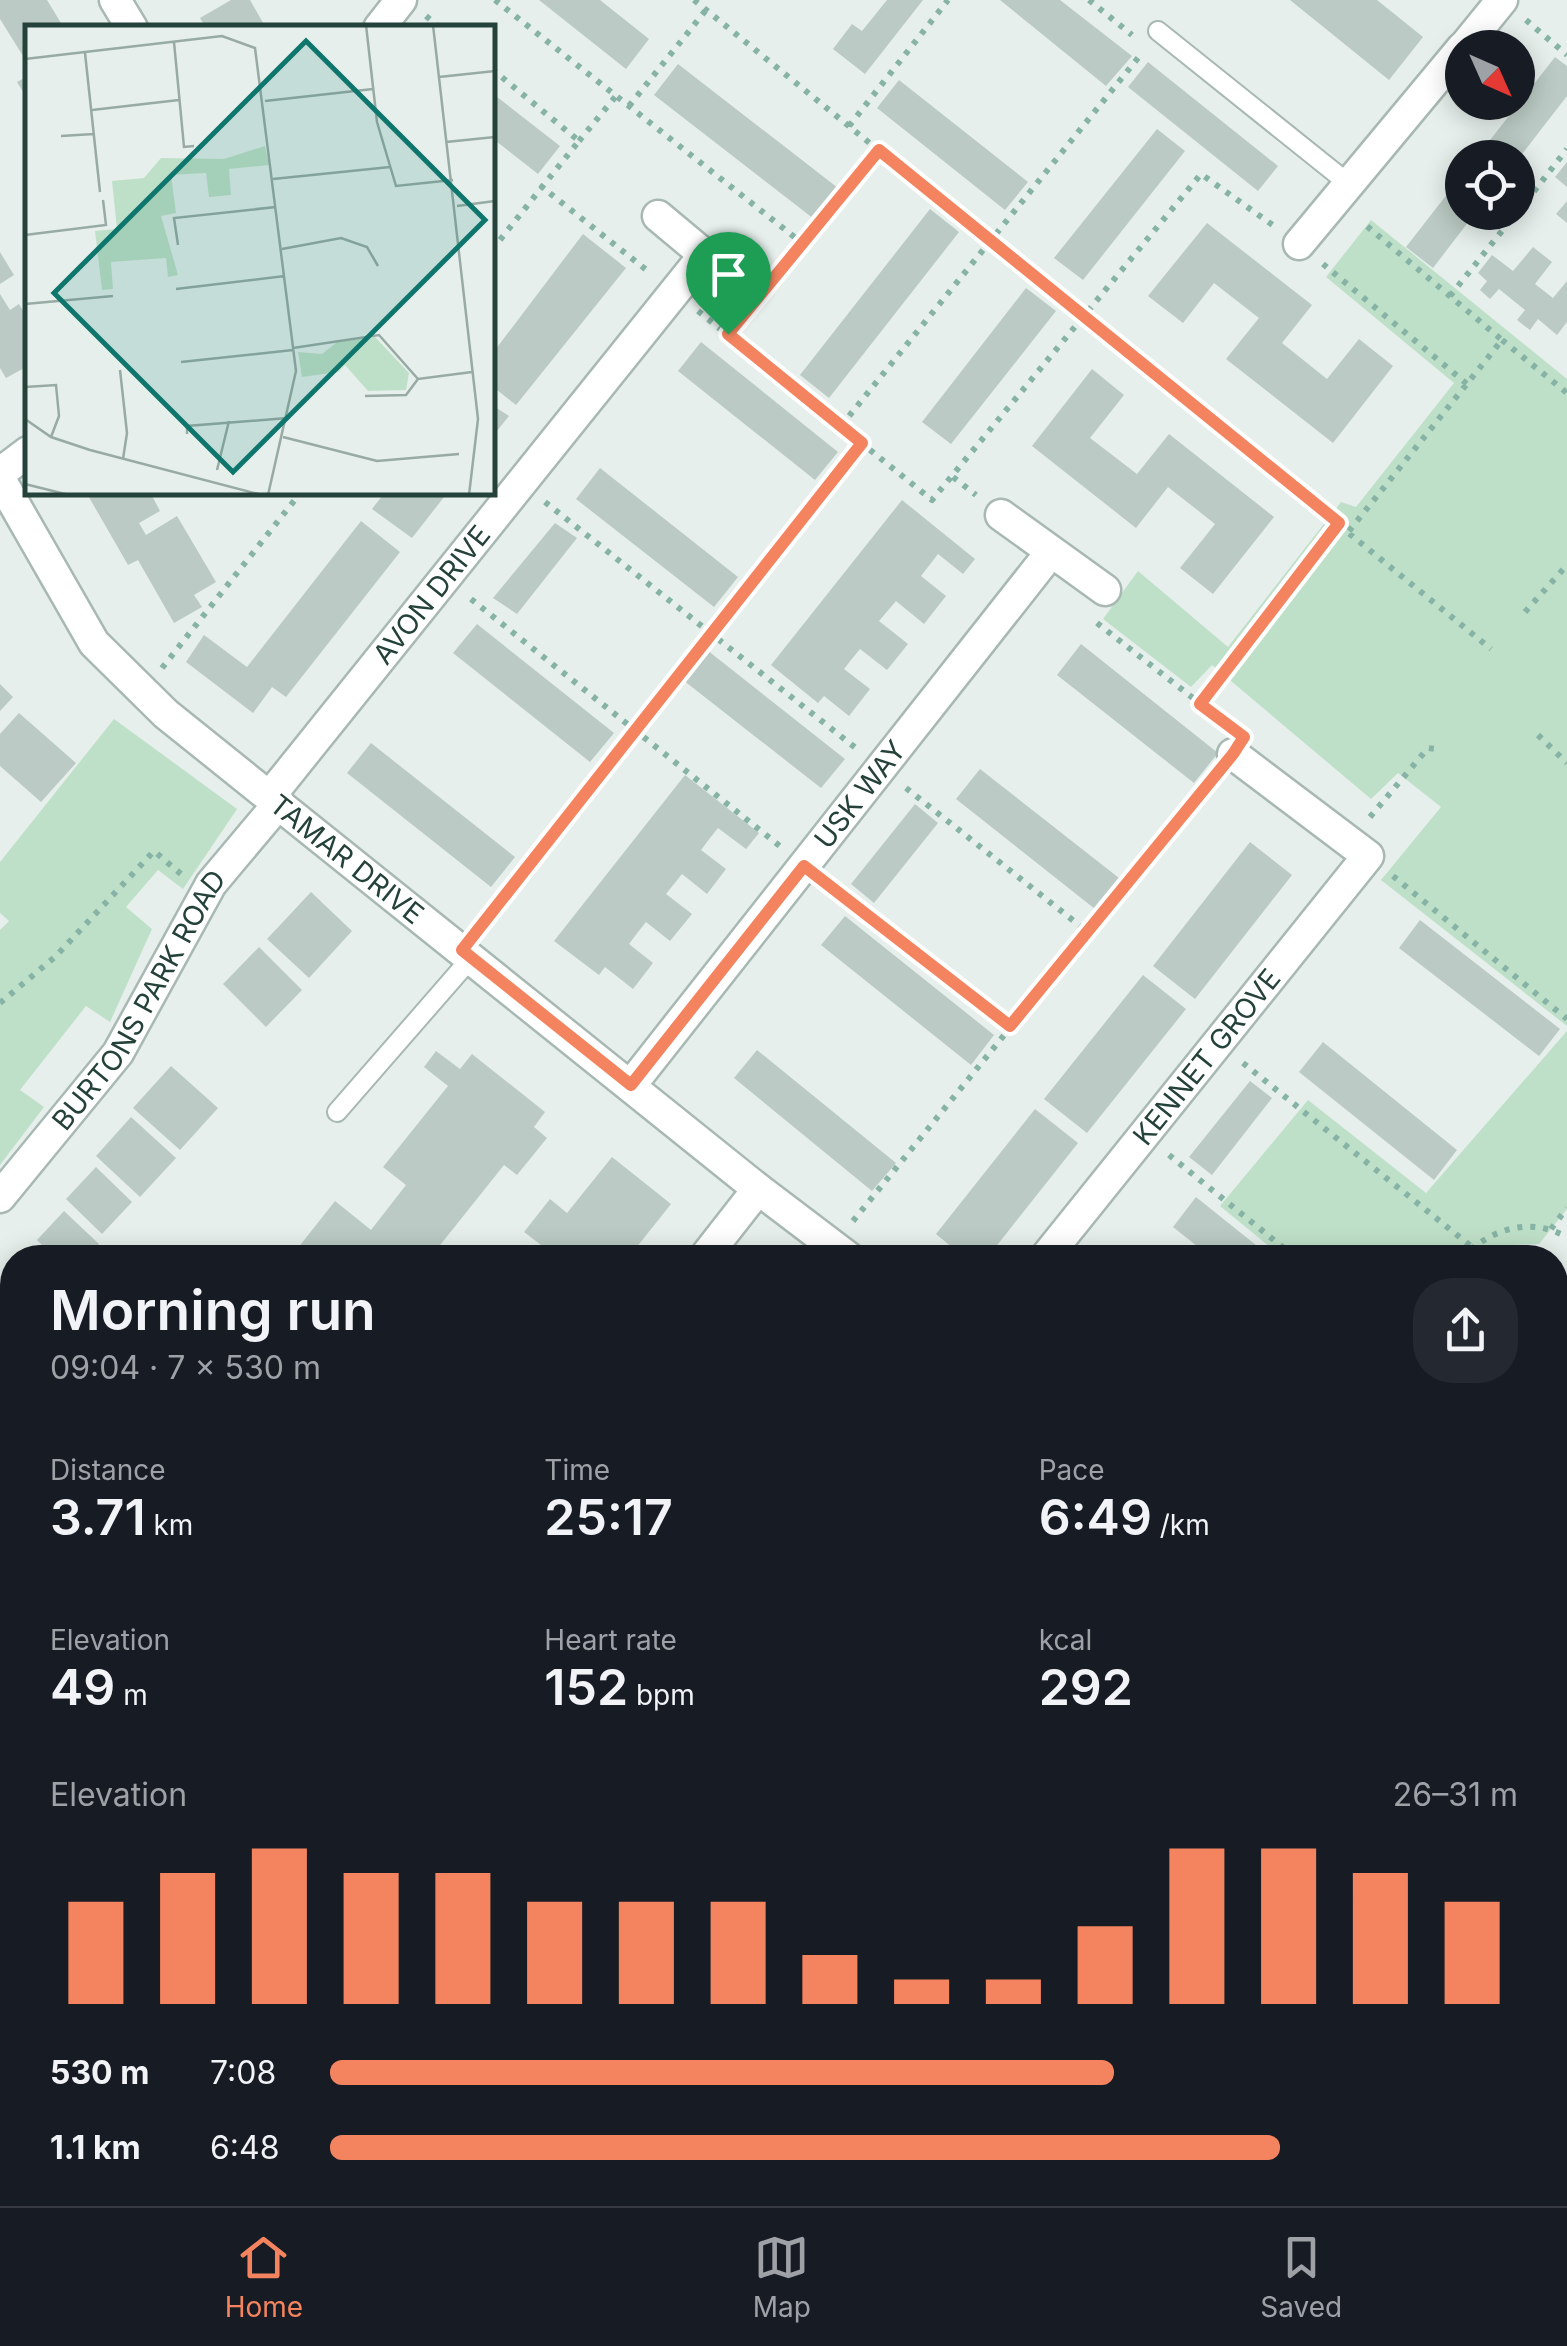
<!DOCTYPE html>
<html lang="en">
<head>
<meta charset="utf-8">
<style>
  body { margin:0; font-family:Inter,sans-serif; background:#242831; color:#f1f3f6; height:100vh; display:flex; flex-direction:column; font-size:38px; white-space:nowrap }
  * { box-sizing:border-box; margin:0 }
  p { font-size:32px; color:#9ea1a6 }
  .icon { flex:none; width:55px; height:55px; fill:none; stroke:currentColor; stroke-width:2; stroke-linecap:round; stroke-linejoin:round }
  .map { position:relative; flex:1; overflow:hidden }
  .side { position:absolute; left:0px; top:1245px; width:1568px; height:962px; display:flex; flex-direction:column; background:#171b24; border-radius:40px 40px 0 0; box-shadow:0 5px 25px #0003 }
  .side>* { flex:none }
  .needle { width:65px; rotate:135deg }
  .controls { position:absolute; left:1445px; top:30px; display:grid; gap:20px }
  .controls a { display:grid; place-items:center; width:90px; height:90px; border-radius:50%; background:#171b24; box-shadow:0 5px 25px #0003; font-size:50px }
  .pin { position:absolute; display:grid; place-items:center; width:85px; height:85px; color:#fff; margin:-102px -42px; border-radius:50% 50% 50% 0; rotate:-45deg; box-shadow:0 0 10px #0007 }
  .pin .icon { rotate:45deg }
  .round { display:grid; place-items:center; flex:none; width:105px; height:105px; border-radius:40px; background:#242831 }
  .head { display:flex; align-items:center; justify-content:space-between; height:170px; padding:0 50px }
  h1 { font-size:55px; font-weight:600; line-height:75px }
  .metrics { display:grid; grid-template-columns:repeat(3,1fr); gap:15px; height:170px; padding:10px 50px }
  .metrics div { display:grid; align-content:center }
  .metrics b { font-size:50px; font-weight:600 }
  .metrics small { font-size:28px; font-weight:400 }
  .metrics p { font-size:28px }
  .chart { height:280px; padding:20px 50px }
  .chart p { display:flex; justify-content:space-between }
  .chart svg { width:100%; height:180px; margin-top:10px; stroke:#f4845f; stroke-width:6 }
  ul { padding:0 50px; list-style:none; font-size:32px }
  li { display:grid; grid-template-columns:160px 120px 1fr; align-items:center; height:75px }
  li i { height:25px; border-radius:12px; background:#f4845f }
  .tab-bar { display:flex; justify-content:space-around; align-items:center; height:140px; border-top:2px solid #363941; background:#171b24; font-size:28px; color:#9ea1a6 }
  .tab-bar a { display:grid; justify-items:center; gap:5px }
  .tab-bar .selected { color:#f4845f }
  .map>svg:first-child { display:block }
</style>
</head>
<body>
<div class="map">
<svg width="1567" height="2206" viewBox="0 0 1567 2206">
  <rect width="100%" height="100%" fill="#e6efeb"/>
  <path fill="#bfe0c8" d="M1371 220 1567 379V1026L1381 880 1441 807 1398 773 1371 799 1212 665 1191 687 1103 619 1138 571 1228 647 1341 502 1356 507 1454 383 1326 277Z
    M114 719 237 809 183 889 158 870 126 907 152 929 110 1022 86 1006 20 1090 44 1107 0 1165V930L9 921 0 913V862Z
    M1567 1031V1209L1539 1244 1494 1246 1476 1257H1282L1220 1206 1308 1100 1426 1193Z"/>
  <path fill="#bbcac4" d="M0 0H47L64 28H28V64L0 19Z
    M231 0H250L266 28H206L200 18Z
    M539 0H600L649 39 626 69Z
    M887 0H923L865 74 833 49 852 24 862 31Z
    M1000 0H1060L1132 56 1106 86Z
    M1290 0H1377L1423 37 1389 80Z
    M1555 57 1567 66V96L1519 158H1476Z
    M1148 62 1278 166 1258 191 1128 87Z
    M678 64 838 188 814 219 654 95Z
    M28 76V100L17 82Z
    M899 80 1028 182 1005 210 877 108Z
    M492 93 560 146 538 174 492 138Z
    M1157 129 1185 151 1083 280 1054 258Z
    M1567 162V187L1555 177Z
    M1462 175V212H1476L1433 268 1406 247Z
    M1567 201V223L1556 214Z
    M930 209 959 232 829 398 800 375Z
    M1207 223 1312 305 1282 343 1327 379 1359 339 1393 366 1333 443 1226 359 1259 318 1214 283 1183 323 1148 296Z
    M583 234 626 268 516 405 492 386V354Z
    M1533 247 1552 262 1535 284 1553 298 1567 281V322L1557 335 1538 319 1530 330 1517 320 1525 310 1499 289 1490 299 1480 290 1487 281 1478 273 1492 255 1513 271Z
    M0 252 14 275 0 284Z
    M1026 288 1056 311 951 444 922 422Z
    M0 294 10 310 19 304 28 319V366L6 378 0 368Z
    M701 342 838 452 815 480 678 371Z
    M1092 369 1124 395 1090 438 1137 474 1169 434 1274 517 1213 594 1180 568 1215 524 1168 487 1136 528 1032 446Z
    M492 405 509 416 492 437Z
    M600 468 738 577 714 607 576 499Z
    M86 492H150L160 511 139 523 146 535 177 516 216 582 194 595 202 607 174 623 138 560 128 565Z
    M385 492H448L412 538 372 509Z
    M902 500 975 559 963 574 938 554 921 576 946 596 924 624 896 601 879 621 908 644 887 670 860 649 851 660 844 669 870 689 849 716 824 696 818 703 771 665Z
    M361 521 400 552 286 697 272 687 253 713 186 662 204 635 247 667Z
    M555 523 577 538 517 614 493 598Z
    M477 624 614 733 590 762 453 653Z
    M1081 644 1218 753 1194 783 1057 675Z
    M707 650 845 759 821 788 683 680Z
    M0 684 13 697 0 711Z
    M19 713 76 763 41 802 0 766V734Z
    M371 743 515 857 491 887 347 773Z
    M980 769 1119 878 1095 909 956 799Z
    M685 775 759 833 746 849 718 828 710 838 701 850 726 869 707 894 682 874 666 894 692 914 670 941 646 922 638 932 629 944 653 963 633 989 605 967 599 975 554 941Z
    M915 804 938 823 874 903 851 884Z
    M1250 842 1292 875 1195 999 1153 966Z
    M311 892 352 931 309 978 267 939Z
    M845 916 994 1035 971 1065 821 945Z
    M1420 920 1560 1029 1539 1056 1399 948Z
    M259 947 302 990 266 1027 223 984Z
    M1143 975 1186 1009 1087 1133 1044 1099Z
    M1323 1042 1457 1150 1434 1180 1299 1072Z
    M757 1050 896 1163 872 1191 734 1078Z
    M436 1051 460 1069 472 1054 545 1112 534 1127 547 1138 517 1175 504 1165 437 1249 448 1258H290L335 1201 371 1230 406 1185 383 1167 448 1086 424 1067Z
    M171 1066 218 1108 180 1150 133 1108Z
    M1250 1081 1272 1098 1212 1175 1189 1157Z
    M1035 1109 1078 1143 987 1258H965L936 1234Z
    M131 1117 176 1158 140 1197 96 1156Z
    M612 1157 671 1204 628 1258H531L541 1245 524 1232 550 1199 567 1213Z
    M96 1167 132 1202 102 1234 66 1199Z
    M1196 1197 1272 1258H1212L1173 1227Z
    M64 1211 99 1244 87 1258H55L37 1240Z
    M12 1272V1334L0 1322V1285Z
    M1555 1331 1567 1341V1395L1560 1404 1567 1409V1445L1555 1460Z
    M0 1340 11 1350 0 1362Z
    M1567 1662V1728L1555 1743V1678Z
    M0 1710 12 1719V1730L0 1747Z
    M12 1819V1906L0 1896V1835Z
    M1555 1898 1567 1907V1953L1555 1944Z
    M0 2063 12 2073V2155L0 2145Z
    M12 2158V2195H56L47 2206H0V2173Z
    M433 2195H530L543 2206H443Z
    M727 2195H825L840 2206H742Z
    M1023 2195H1052L1060 2201 1056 2206H1036Z
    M1281 2195H1344L1357 2206H1295Z"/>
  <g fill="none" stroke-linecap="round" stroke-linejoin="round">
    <defs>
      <path id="service" d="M1158 31 1349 184
        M337 1112 472 957
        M0 1631 12 1641
        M0 1786 12 1769"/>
      <g id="minor">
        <path d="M115 0 132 28"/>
        <path d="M379 28 401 0"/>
        <path d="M1463 48 1502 0"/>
        <path d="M658 216 749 292"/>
        <path d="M1299 244 1462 48"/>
        <path d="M0 473 28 452"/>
        <path id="s1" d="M0 479 94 643 166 714 758 1189 849 1258"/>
        <path d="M1001 515 1105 590"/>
        <path id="s2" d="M270 796 705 254"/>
        <path id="s3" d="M631 1085 1051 552"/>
        <path id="s4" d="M0 1197 118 1053 211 884 279 803"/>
        <path d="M704 1258 758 1189"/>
        <path id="s5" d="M1045 1258 1368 856 1233 754"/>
        <path d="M1555 1820 1567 1829"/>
        <path d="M0 1993 12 2010"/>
        <path d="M252 2195 268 2206"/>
        <path d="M944 2195 958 2206"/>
        <path d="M137 2206 145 2195"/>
        <path d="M341 2206 349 2195"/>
        <path d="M1128 2206 1137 2195"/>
      </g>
    </defs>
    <use href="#service" stroke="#a8b8b2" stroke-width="22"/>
    <use href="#minor" stroke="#a8b8b2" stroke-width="35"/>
    <path stroke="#86b3a5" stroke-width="6" stroke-dasharray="5 8" stroke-linecap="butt" d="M495 0 802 243
      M694 0 1491 649
      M1089 0 1132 35
      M426 16 440 28
      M1526 20 1567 55
      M492 69 579 141 542 187 649 272
      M629 106 706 10
      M849 126 948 0
      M579 141 616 96
      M1518 212 1567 149
      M492 250 542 187
      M1323 264 1467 384
      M776 275 879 150
      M1450 296 1517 212
      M698 311 932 500 1201 174 1274 226
      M1502 340 1567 393
      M841 426 1142 53
      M953 477 976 495
      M545 502 857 749
      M1349 531 1502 340 1362 222
      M471 599 781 847
      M1525 612 1567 565
      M1097 623 1225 723
      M162 668 301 492
      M1200 704 1339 523
      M1538 735 1567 763
      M906 788 1089 933
      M1370 817 1428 748 1436 749
      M1393 876 1567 1019
      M830 886 1011 1026
      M481 925 861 443
      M0 1003 56 956 154 851 181 874
      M1243 1063 1472 1247
      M1169 1155 1296 1258
      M853 1221 1214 777
      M1551 1229 1567 1208
      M1461 1258C1492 1229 1528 1216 1567 1237
      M1555 1489 1567 1474
      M1555 1539 1567 1549
      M1555 1776 1567 1761
      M1555 2095 1567 2080
      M1555 2184 1567 2194
      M1369 2195 1383 2206
      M1467 2206 1475 2195"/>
    <use href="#service" stroke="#fff" stroke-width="18"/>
    <use href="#minor" stroke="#fff" stroke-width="30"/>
  </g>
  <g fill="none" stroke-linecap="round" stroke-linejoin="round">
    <defs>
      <path id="route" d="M879 150 1339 523 1200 704 1244 737 1233 754 1010 1026 804 866 631 1085 462 950 862 443 728 334Z"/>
    </defs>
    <use href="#route" stroke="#fff" stroke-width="20"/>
    <use href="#route" stroke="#f4845f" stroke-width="12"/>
  </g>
  <g text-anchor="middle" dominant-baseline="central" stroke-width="9" stroke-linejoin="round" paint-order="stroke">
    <g font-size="28" fill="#24423a" stroke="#f7fbf9">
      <text stroke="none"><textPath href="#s2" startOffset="258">AVON DRIVE</textPath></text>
      <text stroke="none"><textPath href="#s3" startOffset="370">USK WAY</textPath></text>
      <text stroke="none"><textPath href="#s1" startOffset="522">TAMAR DRIVE</textPath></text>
      <text stroke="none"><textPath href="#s4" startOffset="242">BURTONS PARK ROAD</textPath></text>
      <text stroke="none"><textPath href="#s5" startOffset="258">KENNET GROVE</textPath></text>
    </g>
  </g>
  <g transform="translate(25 25)">
    <rect width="470" height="470" fill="#e6efeb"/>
    <path d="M240 121 244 140 204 144 206 170 184 172 181 148 146 150 151 188 136 191 153 250 143 252 141 233 86 237 88 264 77 265 70 206 92 204 87 156 119 153 136 133 199 134ZM350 312 384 348 381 365 343 366 320 340 313 347 277 352 273 327 297 329 312 317Z" fill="#bfe0c8"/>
    <path fill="none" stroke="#98aaa4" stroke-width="2.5" d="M341 0 352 97 371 161 428 155M408 0 453 394 444 470M149 17 159 122 169 121M60 28 75 167M0 34 197 11 230 23 271 346 243 470M414 52 470 46M240 76 348 64M67 85 154 75M36 111 69 109M421 117 470 112M248 154 365 142M432 181 470 176M0 210 81 200 78 175M153 220 149 193 251 182M257 224 316 213 342 222 353 241M151 264 260 251M0 279 88 271M268 323 354 310 393 354 447 347M156 337 268 325M95 345 102 408 98 434M0 362 31 360 34 391 26 412M340 371 381 370 393 354M0 394 26 412 65 425 237 470M162 409V401L262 393M258 412 352 436 434 429M192 445 204 396M0 459 44 470"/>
    <path fill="#0f766e" fill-opacity="0.15" stroke="#0f766e" stroke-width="5" d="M281 16 460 195 208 447 29 268Z"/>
    <rect width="470" height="470" fill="none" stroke="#24423a" stroke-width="5"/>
  </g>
</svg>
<div class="controls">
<a><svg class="needle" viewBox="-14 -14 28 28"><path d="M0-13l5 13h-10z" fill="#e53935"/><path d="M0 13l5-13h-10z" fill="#9ea1a6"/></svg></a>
<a><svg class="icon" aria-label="locate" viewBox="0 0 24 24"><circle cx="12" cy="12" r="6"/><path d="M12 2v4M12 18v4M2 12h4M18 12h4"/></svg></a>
</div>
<div class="pin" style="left:728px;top:334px;background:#1e9e55"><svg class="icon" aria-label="arrive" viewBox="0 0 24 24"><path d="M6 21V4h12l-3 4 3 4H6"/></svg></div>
<section class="side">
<div class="head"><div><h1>Morning run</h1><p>09:04 · 7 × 530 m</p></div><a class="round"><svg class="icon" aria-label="share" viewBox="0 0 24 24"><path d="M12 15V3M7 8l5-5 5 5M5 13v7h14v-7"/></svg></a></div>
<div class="metrics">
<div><p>Distance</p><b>3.71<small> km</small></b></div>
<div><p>Time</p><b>25:17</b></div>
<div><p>Pace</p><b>6:49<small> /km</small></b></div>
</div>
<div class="metrics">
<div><p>Elevation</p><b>49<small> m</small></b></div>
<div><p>Heart rate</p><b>152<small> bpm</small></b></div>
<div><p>kcal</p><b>292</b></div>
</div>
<div class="chart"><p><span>Elevation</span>26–31 m</p>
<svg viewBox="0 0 160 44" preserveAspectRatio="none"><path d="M5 44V19M15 44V12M25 44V6M35 44V12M45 44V12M55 44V19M65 44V19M75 44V19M85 44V32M95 44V38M105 44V38M115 44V25M125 44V6M135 44V6M145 44V12M155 44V19"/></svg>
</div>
<ul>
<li><b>530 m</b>7:08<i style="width:66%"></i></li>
<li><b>1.1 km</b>6:48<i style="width:80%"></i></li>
</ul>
</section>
</div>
<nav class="tab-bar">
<a class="selected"><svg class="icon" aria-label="home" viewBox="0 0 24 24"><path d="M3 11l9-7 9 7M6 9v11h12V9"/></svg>Home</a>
<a><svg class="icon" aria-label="map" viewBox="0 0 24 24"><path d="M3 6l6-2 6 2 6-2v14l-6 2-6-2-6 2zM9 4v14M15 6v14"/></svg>Map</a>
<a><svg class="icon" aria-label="saved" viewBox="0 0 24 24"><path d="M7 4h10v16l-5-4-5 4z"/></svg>Saved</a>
</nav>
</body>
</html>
